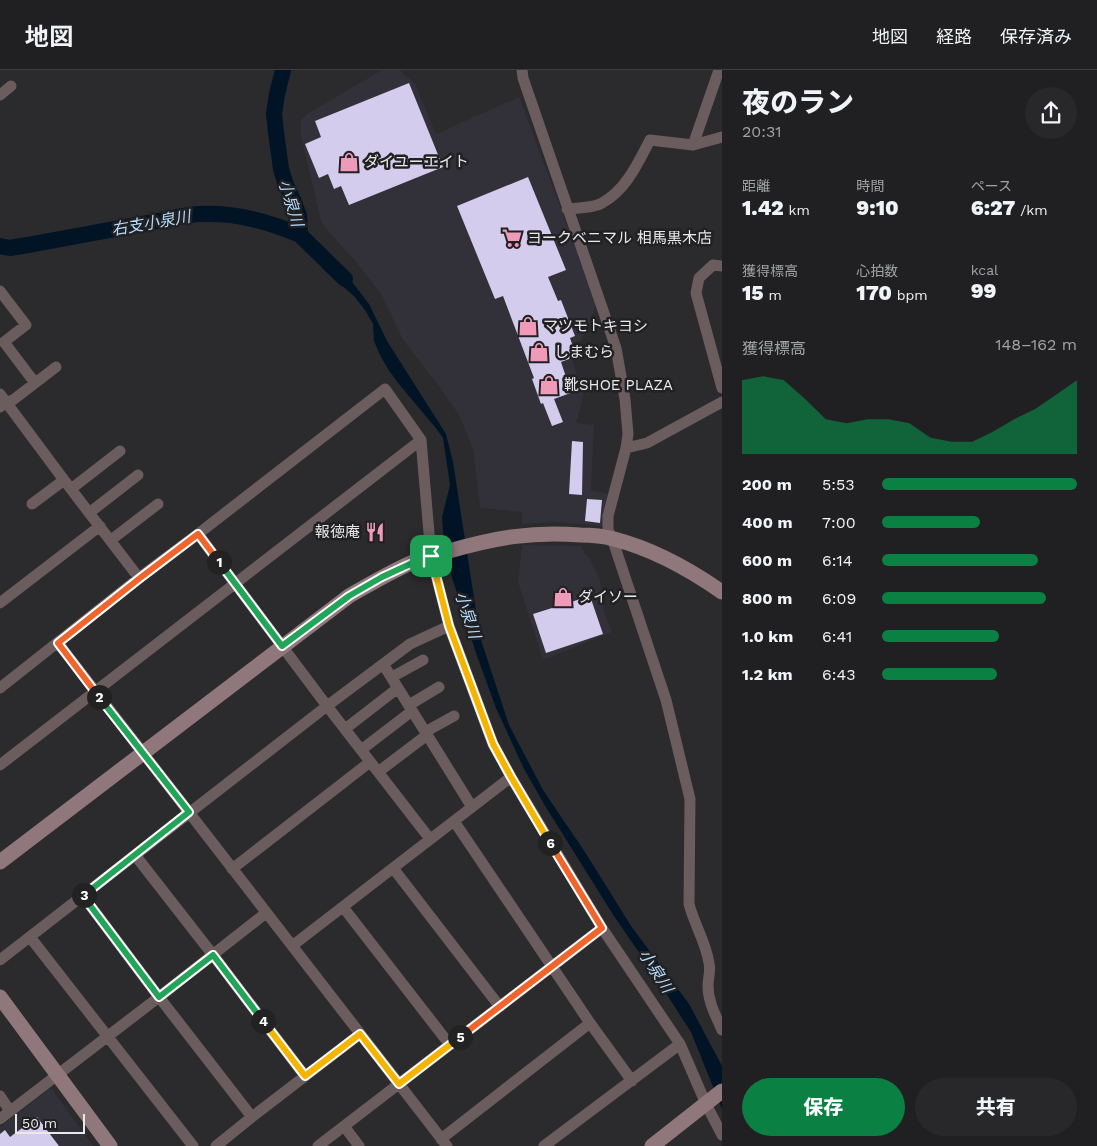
<!DOCTYPE html>
<html lang="ja">
<head>
<meta charset="utf-8">
<style>
  body { margin:0; font-family:"Work Sans","Noto Sans JP",sans-serif; background:#28282a; color:#f1f3f6; height:100vh; display:flex; flex-direction:column; font-size:19px; white-space:nowrap }
  * { box-sizing:border-box; margin:0 }
  p { font-size:16px; color:#a2a3a5 }
  .icon { flex:none; width:28px; height:28px; fill:none; stroke:currentColor; stroke-width:2; stroke-linecap:round; stroke-linejoin:round }
  .map { position:relative; flex:1; overflow:hidden }
  .panel { display:flex; flex-direction:column; background:#202022; width:375px }
  .panel>* { flex:none }
  .scale { position:absolute; left:15px; bottom:12px; width:70px; box-sizing:border-box; padding-left:5px; border:2px solid #e9e9eb; border-top:0; font-size:14px; line-height:18px; white-space:nowrap; color:#e9e9eb; -webkit-text-stroke:4px #212023; paint-order:stroke }
  .pin { position:absolute; display:grid; place-items:center; width:42px; height:42px; color:#fff; margin:-21px; border-radius:10px; box-shadow:0 2px 8px #0006 }
  .km { position:absolute; width:25px; height:25px; margin:-12px; border-radius:50%; background:#222; color:#fff; font-size:14px; line-height:25px; text-align:center }
  .round { display:grid; place-items:center; flex:none; width:52px; height:52px; border-radius:26px; background:#28282a }
  .headline { display:flex; align-items:center; justify-content:space-between; height:85px; padding:0 20px }
  h1 { font-size:28px; font-weight:800; line-height:38px }
  .metrics { display:grid; grid-template-columns:repeat(3,1fr); gap:8px; height:85px; padding:5px 20px }
  .metrics div { display:grid; align-content:center }
  .metrics b { font-size:21px; font-weight:800 }
  .metrics small { font-size:14px; font-weight:400 }
  .metrics p { font-size:14px }
  .chart { height:140px; padding:10px 20px }
  .chart p { display:flex; justify-content:space-between }
  .chart svg { width:100%; height:90px; margin-top:5px; fill:#0b8043; opacity:.7 }
  .primary-button { display:flex; gap:10px; margin-top:auto; padding:10px 20px }
  .primary-button a { flex:1; height:58px; border-radius:30px; background:#0b8043; color:#fff; font-size:20px; font-weight:800; line-height:58px; text-align:center }
  .primary-button a+a { background:#28282a; color:#f1f3f6 }
  ul { padding:0 20px; list-style:none; font-size:16px }
  li { display:grid; grid-template-columns:80px 60px 1fr; align-items:center; height:38px }
  li i { height:12px; border-radius:6px; background:#0b8043 }
  header { display:flex; align-items:center; gap:30px; box-sizing:border-box; height:70px; padding:0 25px; background:#202022; border-bottom:1px solid #3d3e40 }
  header strong { font-size:24px }
  nav { display:flex; gap:28px; margin-inline-start:auto; font-size:18px }
  main { display:flex; flex:1; min-height:0 }
  .map>svg:first-child { display:block }
</style>
</head>
<body>
<header>
<strong>地図</strong>
<nav><a>地図</a><a>経路</a><a>保存済み</a></nav>
</header>
<main>
<div class="map">
<svg width="722" height="1076" viewBox="0 0 722 1076">
  <rect width="100%" height="100%" fill="#2b2a2d"/>
  <path fill="#323039" d="M382 0H400L405 5 415 14 436 64 519 27 596 232 591 252 572 287 575 300 584 321 581 336 576 353 594 355 591 420 608 424 603 456 554 452 522 454V442L480 438 473 379 459 345 438 315 403 270 381 224 356 192 328 161 321 151 301 66V50L307 44Z
    M522 475 581 476 585 484 590 489 600 510 604 542 612 562 543 590 518 512Z
    M51 1018 93 1076H0V1057Z"/>
  <path fill="#001426" d="M335 190 369 234 387 271 446 364 453 392 480 567 509 655 543 720 585 782 631 856 689 934 722 996V1039L691 962 651 900 612 843 547 739 524 699 496 638 476 583 450 501 443 461 442 447 450 415 443 368 435 357 398 313 388 299 380 285 374 271 373 254 365 240 354 226 322 198Z"/>
  <g fill="none" stroke-linecap="round" stroke-linejoin="round">
    <path stroke="#001426" stroke-width="16" d="M283 0 277 24 274 44 276 62 281 99 286 115 294 132 299 146 300 165 345 209
      M0 176 10 178 28 175 169 149C212 137 260 148 300 165"/>
  </g>
  <path fill="#d3cced" d="M409 13 443 97 349 135 341 116 334 119 328 104 319 108 305 74 321 67 315 51Z
    M528 107 566 200 548 207 558 231 561 230 575 266 570 268 573 277 569 289 561 292 566 307 571 306 576 321 554 329 563 352 552 356 543 333 541 334 532 309 534 308 503 226 495 229 457 136Z
    M572 371 583 372 582 425 569 424Z
    M587 429 602 430 600 453 585 451Z
    M590 526 603 564 546 583 533 544Z
    M37 1047 59 1076H0V1064L5 1060 10 1067Z"/>
  <g fill="none" stroke-linecap="round" stroke-linejoin="round">
    <path stroke="#6b5c5e" stroke-width="11" d="M522 0 523 8 616 278 625 329 628 364 626 378 608 446V460L612 468 666 630 690 729 689 834C694 854 706 872 709 893 711 900 708 908 708 916 708 932 716 946 722 960
      M0 25 11 16
      M693 75 719 0
      M567 139C577 138 594 138 602 133 626 120 638 93 650 70L693 75 722 67
      M722 196 713 195 699 208 696 223 722 318
      M0 221 26 255 4 272 35 313
      M0 324 64 410 139 508
      M0 337 6 332 13 330 56 297
      M626 378 647 373 722 332
      M71 419 120 381
      M32 434 64 410
      M89 443 138 405
      M198 464 385 319 421 370 431 486 449 556 493 674 511 707 602 858 680 974 706 1034 722 1065
      M111 470 158 434
      M0 533 100 456
      M58 573 447 1076
      M383 594 472 737
      M392 607 423 590
      M0 618 139 508 198 464 327 636 430 769
      M409 635 439 617
      M345 659 398 618
      M425 662 454 646
      M361 680 412 641
      M0 695 421 370
      M378 702 427 665
      M454 751 590 953 632 1011
      M135 785 213 885 305 1006
      M393 798 500 937
      M232 799 370 692
      M83 826 159 927 252 1047
      M343 837 450 975
      M30 867 193 1076
      M292 876 393 798 511 707
      M0 890 327 636 410 574 449 556
      M0 1026 10 1041
      M0 1049 159 927 266 843
      M344 1056 359 1076
      M441 1069 590 953
      M216 1076 252 1047 360 964
      M318 1076 602 858
      M544 1076 680 974"/>
    <path stroke="#90777b" stroke-width="15" d="M0 792 349 526C372 513 395 499 420 489 429 486 440 484 449 481 495 468 532 461 580 465 591 465 603 466 614 469 653 479 689 499 722 522
      M0 927 110 1076
      M652 1076 722 1021"/>
  </g>
  <g fill="none" stroke-linecap="round" stroke-linejoin="round">
    <defs>
      <path id="split-1" d="M219 492 282 576 349 526 382 507 421 489 431 486"/>
      <path id="split-2" d="M99 627 58 573 140 508 198 464 219 492"/>
      <path id="split-3" d="M84 825 189 742 99 627"/>
      <path id="split-4" d="M84 825 83 826 159 927 213 885 263 951"/>
      <path id="split-5" d="M263 951 305 1006 360 964 399 1014 460 967"/>
      <path id="split-6" d="M460 967 602 858 550 773"/>
      <path id="split-7" d="M431 486 449 556 493 674 511 707 550 773"/>
    </defs>
    <use href="#split-1" stroke="#fff" stroke-width="10"/>
    <use href="#split-2" stroke="#fff" stroke-width="10"/>
    <use href="#split-3" stroke="#fff" stroke-width="10"/>
    <use href="#split-4" stroke="#fff" stroke-width="10"/>
    <use href="#split-5" stroke="#fff" stroke-width="10"/>
    <use href="#split-6" stroke="#fff" stroke-width="10"/>
    <use href="#split-7" stroke="#fff" stroke-width="10"/>
    <use href="#split-1" stroke="#22a559" stroke-width="6"/>
    <use href="#split-2" stroke="#f0652b" stroke-width="6"/>
    <use href="#split-3" stroke="#22a559" stroke-width="6"/>
    <use href="#split-4" stroke="#22a559" stroke-width="6"/>
    <use href="#split-5" stroke="#f5b400" stroke-width="6"/>
    <use href="#split-6" stroke="#f0652b" stroke-width="6"/>
    <use href="#split-7" stroke="#f5b400" stroke-width="6"/>
  </g>
  <defs>
    <symbol id="shop-bare" viewBox="-9 -9 18 18"><path d="M-5-2.5h2.3a2.7 3.5 0 0 1 5.4 0H5L5.5 6h-11ZM-1.5-2.5h3a1.5 2.3 0 0 0-3 0Z" fill="#ef9ab9" stroke="#212023" stroke-width="2.5" paint-order="stroke"/></symbol>
    <symbol id="supermarket-bare" viewBox="-9 -9 18 18"><path d="M-6-5.5h2.5l.6 2H6L4.5 2H-2.5L-4.4-4H-6ZM-1.5 3.2a1.3 1.3 0 1 0 .1 0ZM3 3.2a1.3 1.3 0 1 0 .1 0Z" fill="#ef9ab9" stroke="#212023" stroke-width="2.5" paint-order="stroke"/></symbol>
    <symbol id="restaurant-bare" viewBox="-9 -9 18 18"><path d="M-5-6h1v4h1v-4h1v4h1v-4h1v5L-1.5 .5V6h-2V.5L-5-1ZM5-6V6H3V1.5H1.5Q1.5-4 5-6Z" fill="#ef9ab9" stroke="#212023" stroke-width="2.5" paint-order="stroke"/></symbol>
  </defs>
  <g fill-rule="evenodd">
    <use href="#shop-bare" x="335" y="78" width="28" height="28"/>
    <use href="#supermarket-bare" x="498" y="154" width="28" height="28"/>
    <use href="#shop-bare" x="514" y="242" width="28" height="28"/>
    <use href="#shop-bare" x="525" y="268" width="28" height="28"/>
    <use href="#shop-bare" x="535" y="301" width="28" height="28"/>
    <use href="#restaurant-bare" x="361" y="448" width="28" height="28"/>
    <use href="#shop-bare" x="549" y="513" width="28" height="28"/>
  </g>
  <g text-anchor="middle" dominant-baseline="central" stroke-width="5" stroke-linejoin="round" paint-order="stroke">
    <g font-size="15" fill="#e9e9eb" stroke="#212023" text-anchor="start">
      <text x="364" y="92">ダイユーエイト</text>
      <text x="527" y="168">ヨークベニマル 相馬黒木店</text>
      <text x="543" y="256">マツモトキヨシ</text>
      <text x="554" y="282">しまむら</text>
      <text x="564" y="315">靴SHOE PLAZA</text>
      <text x="360" y="462" text-anchor="end">報徳庵</text>
      <text x="578" y="527">ダイソー</text>
    </g>
    <g font-size="16" font-style="italic" fill="#b4d9fa" stroke="#212023">
      <text transform="translate(291 133) rotate(73)">小泉川</text>
      <text transform="translate(151 153) rotate(-10)">右支小泉川</text>
      <text transform="translate(468 545) rotate(72)">小泉川</text>
      <text transform="translate(656 901) rotate(57)">小泉川</text>
    </g>
  </g>
</svg>
<div class="scale">50 m</div>
<div class="pin" style="left:431px;top:486px;background:#1e9e55"><svg class="icon" aria-label="arrive" viewBox="0 0 24 24"><path d="M6 21V4h12l-3 4 3 4H6"/></svg></div>
<b class="km" style="left:219px;top:492px">1</b>
<b class="km" style="left:99px;top:627px">2</b>
<b class="km" style="left:84px;top:825px">3</b>
<b class="km" style="left:263px;top:951px">4</b>
<b class="km" style="left:460px;top:967px">5</b>
<b class="km" style="left:550px;top:773px">6</b>
</div>
<section class="panel">
<div class="headline"><div><h1>夜のラン</h1><p>20:31</p></div><a class="round"><svg class="icon" aria-label="share" viewBox="0 0 24 24"><path d="M12 15V3M7 8l5-5 5 5M5 13v7h14v-7"/></svg></a></div>
<div class="metrics">
<div><p>距離</p><b>1.42<small> km</small></b></div>
<div><p>時間</p><b>9:10</b></div>
<div><p>ペース</p><b>6:27<small> /km</small></b></div>
</div>
<div class="metrics">
<div><p>獲得標高</p><b>15<small> m</small></b></div>
<div><p>心拍数</p><b>170<small> bpm</small></b></div>
<div><p>kcal</p><b>99</b></div>
</div>
<div class="chart"><p><span>獲得標高</span>148–162 m</p>
<svg viewBox="0 0 160 44" preserveAspectRatio="none"><path d="M0 44V8L10 6L20 8L30 17L40 27L50 29L60 27L70 27L80 29L90 36L100 38L110 38L120 33L130 27L140 22L150 15L160 8V44z"/></svg>
</div>
<ul>
<li><b>200 m</b>5:53<i style="width:100%"></i></li>
<li><b>400 m</b>7:00<i style="width:50%"></i></li>
<li><b>600 m</b>6:14<i style="width:80%"></i></li>
<li><b>800 m</b>6:09<i style="width:84%"></i></li>
<li><b>1.0 km</b>6:41<i style="width:60%"></i></li>
<li><b>1.2 km</b>6:43<i style="width:59%"></i></li>
</ul>
<div class="primary-button"><a>保存</a><a>共有</a></div>
</section>
</main>
</body>
</html>
